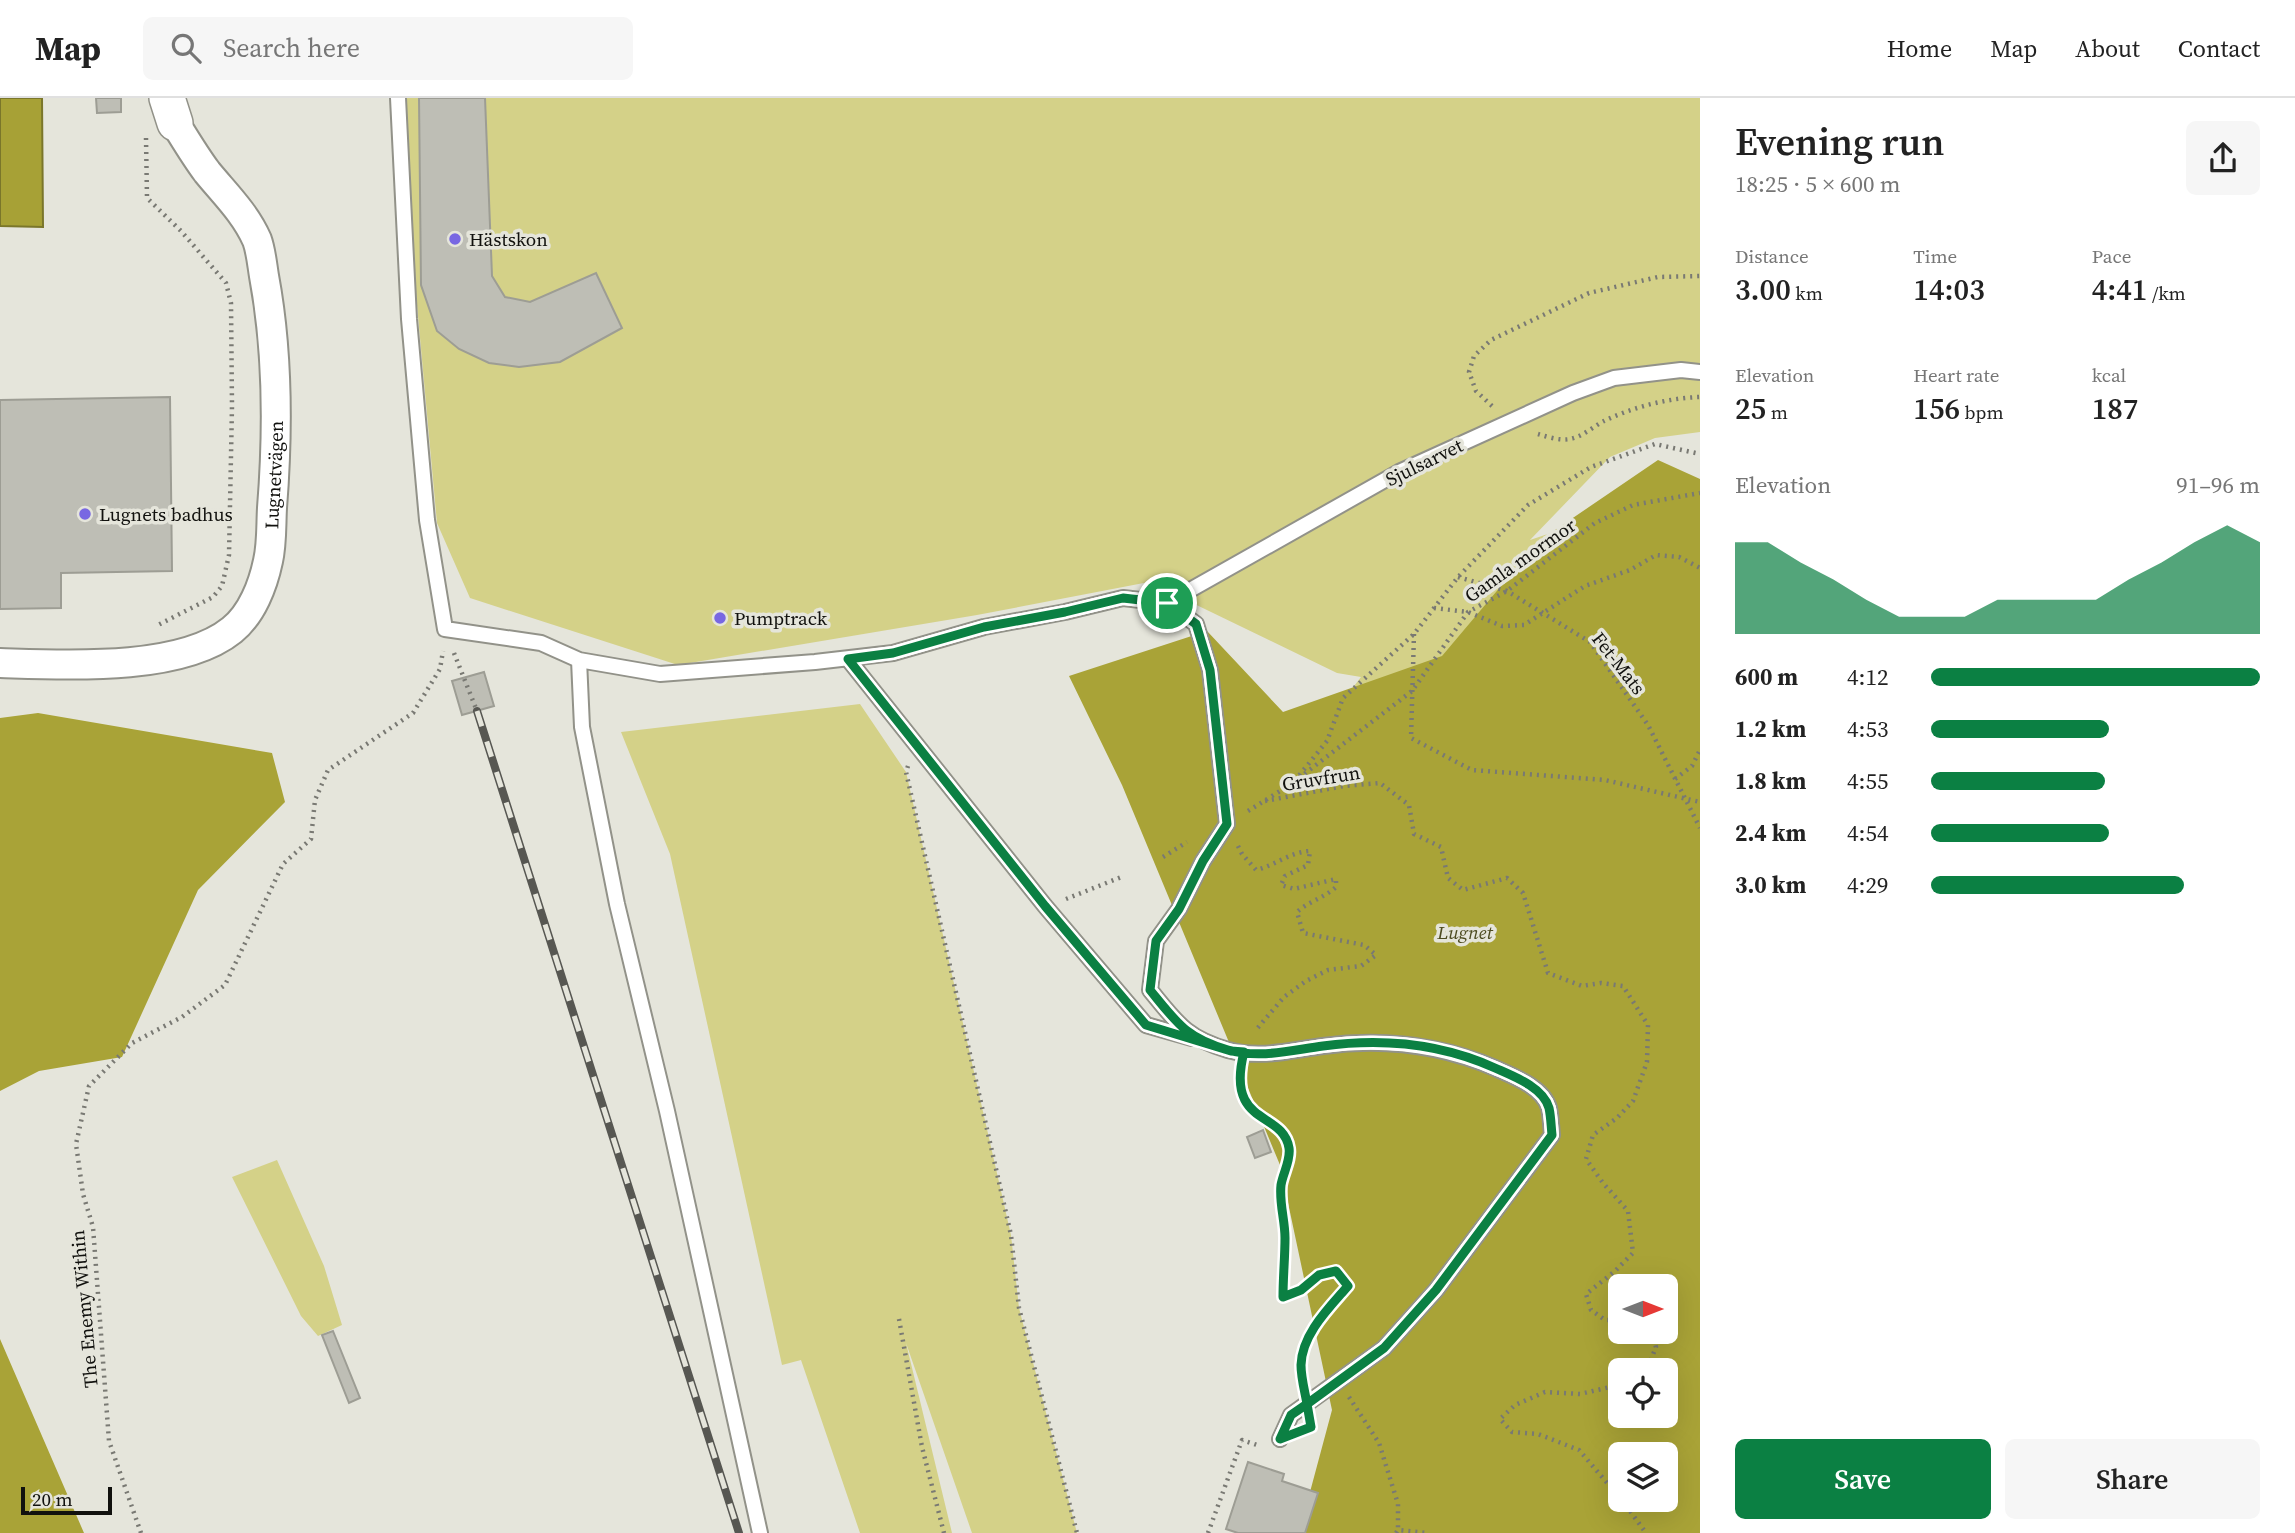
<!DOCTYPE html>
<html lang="en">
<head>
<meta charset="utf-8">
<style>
  body { margin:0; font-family:"Source Serif 4",serif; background:#f6f6f6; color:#222; height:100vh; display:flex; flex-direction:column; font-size:26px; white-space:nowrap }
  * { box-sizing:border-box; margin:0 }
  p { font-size:23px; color:#767676 }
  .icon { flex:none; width:38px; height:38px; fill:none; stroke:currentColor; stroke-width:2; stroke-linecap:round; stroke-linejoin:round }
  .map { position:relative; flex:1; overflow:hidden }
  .side { display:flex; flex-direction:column; background:#fff; width:595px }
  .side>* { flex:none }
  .needle { width:46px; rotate:90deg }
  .buttons { position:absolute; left:1608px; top:1176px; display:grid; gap:14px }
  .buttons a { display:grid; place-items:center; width:70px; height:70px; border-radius:10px; background:#fff; box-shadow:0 7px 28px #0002; font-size:35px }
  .scale { position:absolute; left:21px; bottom:18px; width:91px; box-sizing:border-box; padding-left:7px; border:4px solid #11110e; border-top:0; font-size:19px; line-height:24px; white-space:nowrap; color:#11110e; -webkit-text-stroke:5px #e5e5db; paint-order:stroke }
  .pin { position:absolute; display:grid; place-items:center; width:60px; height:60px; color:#fff; margin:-30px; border:4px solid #fff; border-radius:50%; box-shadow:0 2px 7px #0007 }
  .round { display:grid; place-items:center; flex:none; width:74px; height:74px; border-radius:10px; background:#f6f6f6 }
  .head { display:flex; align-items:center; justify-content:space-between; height:119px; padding:0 35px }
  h1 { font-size:38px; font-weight:600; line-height:52px }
  .metrics { display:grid; grid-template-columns:repeat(3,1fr); gap:10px; height:119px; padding:7px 35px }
  .metrics div { display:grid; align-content:center }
  .metrics b { font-size:30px; font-weight:600 }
  .metrics small { font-size:19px; font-weight:400 }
  .metrics p { font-size:19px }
  .chart { height:196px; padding:14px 35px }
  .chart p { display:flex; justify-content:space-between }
  .chart svg { width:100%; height:126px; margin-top:7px; fill:#0b8043; opacity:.7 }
  .cta { display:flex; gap:14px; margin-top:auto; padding:14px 35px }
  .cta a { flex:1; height:80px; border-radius:10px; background:#0b8043; color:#fff; font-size:28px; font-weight:600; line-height:80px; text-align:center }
  .cta a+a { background:#f6f6f6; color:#222 }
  ul { padding:0 35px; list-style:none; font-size:23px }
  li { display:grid; grid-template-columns:112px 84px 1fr; align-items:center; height:52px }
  li i { height:18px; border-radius:9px; background:#0b8043 }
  header { display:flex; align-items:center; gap:42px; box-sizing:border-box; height:98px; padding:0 35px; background:#fff; border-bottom:2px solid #e0e0e0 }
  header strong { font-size:33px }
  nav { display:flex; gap:38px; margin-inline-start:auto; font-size:24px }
  .search { width:490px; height:63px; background:#f6f6f6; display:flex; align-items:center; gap:18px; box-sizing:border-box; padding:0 24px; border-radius:10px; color:#767676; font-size:26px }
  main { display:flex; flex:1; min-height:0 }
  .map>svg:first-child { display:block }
</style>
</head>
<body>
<header>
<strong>Map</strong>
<div class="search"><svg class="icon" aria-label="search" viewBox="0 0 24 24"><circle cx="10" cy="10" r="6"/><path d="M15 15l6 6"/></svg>Search here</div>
<nav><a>Home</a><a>Map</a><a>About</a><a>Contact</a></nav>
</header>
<main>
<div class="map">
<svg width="1700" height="1435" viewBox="0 0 1700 1435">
  <rect width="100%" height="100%" fill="#e5e5db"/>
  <path fill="#d4d188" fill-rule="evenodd" d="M398 0H1700V334L1655 340 1610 359 1530 442 1652 401 1700 1435H1335L1358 1283 1289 673 1361 579 1337 575 1149 484 977 517 678 567 470 500 437 425ZM1620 1188H1666V1234H1620ZM1620 1272H1666V1318H1620ZM1620 1356H1666V1402H1620Z
    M860 606 906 674 1011 1137 1019 1210 1077 1435H972L906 1245 952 1435H860L801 1262 782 1267 670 756 621 634Z
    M277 1062 324 1168 342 1227 318 1238 301 1218 232 1079Z"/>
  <path fill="#a9a337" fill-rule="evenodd" d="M1658 362 1700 381V1435H1299L1332 1312 1280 1067 1122 687 1069 578 1207 533 1283 614 1442 558 1539 443ZM1620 1188H1666V1234H1620ZM1620 1272H1666V1318H1620ZM1620 1356H1666V1402H1620Z
    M38 615 272 655 285 704 198 792 122 959 39 973 0 993V620Z
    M0 1241 84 1435H0Z"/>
  <path fill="#a7a136" stroke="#7a762a" stroke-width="2" d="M0 0H42L43 129 0 128Z"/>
  <path fill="#bebeb5" stroke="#9d9d94" stroke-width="2" d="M96 0H121V14L97 15Z
    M419 0H485L492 178 505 199 530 204 596 175 622 230 560 264 519 269 489 265 459 251 437 233 421 187Z
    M170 299 172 473 61 475V510L0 511V302Z
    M484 574 494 608 462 617 452 583Z
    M1263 1032 1271 1054 1255 1060 1247 1039Z
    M333 1233 360 1300 349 1305 322 1237Z
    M1248 1364 1284 1376 1282 1383 1318 1395 1305 1435H1238L1226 1431Z"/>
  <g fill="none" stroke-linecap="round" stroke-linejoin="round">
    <defs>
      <path id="service" d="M398 0 409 221 427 422 445 531 541 545 579 562 660 576 815 564 893 555 984 529 1065 514 1123 500 1167 505 1196 526 1210 572 1227 726 1203 763 1179 811 1156 843 1150 892C1177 925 1186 940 1228 952 1260 961 1292 952 1323 948 1382 940 1441 947 1495 970 1513 978 1543 989 1549 1010 1551 1019 1551 1028 1552 1037L1436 1192 1384 1250 1291 1317 1280 1341
        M1167 505 1399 374 1573 295 1614 280 1681 272 1700 274
        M848 561 1045 808 1146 927 1192 940
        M579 562 582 629 617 806 667 1013 760 1435"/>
      <g id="minor">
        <path id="s1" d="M0 565C65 567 180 574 232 532 252 516 263 487 268 463 272 446 271 427 272 410 278 334 278 253 264 178 262 166 261 153 257 142 245 115 225 96 207 74 195 58 185 41 175 25"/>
      </g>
      <path id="tertiary" d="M167 0 175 25"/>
    </defs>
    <use href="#service" stroke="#929289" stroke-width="18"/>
    <use href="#minor" stroke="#929289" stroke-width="32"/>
    <use href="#tertiary" stroke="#929289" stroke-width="38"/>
    <path stroke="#797973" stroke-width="4.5" stroke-dasharray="2 5" stroke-linecap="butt" d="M146 40 147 100 181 133 226 185 231 205 232 308 229 457 222 488 213 499 156 528
      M1492 308 1476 293 1469 274 1474 258 1491 242 1589 195 1658 179 1700 178
      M1538 336C1548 339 1560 343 1570 341 1582 339 1594 328 1604 323 1633 309 1668 300 1700 299
      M1458 479 1507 493 1590 544 1648 627 1700 730
      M1434 510 1468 514 1502 528 1524 527 1585 488 1630 472 1656 457 1679 459 1700 470
      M1414 536 1411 640 1472 672 1605 682 1700 704
      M454 555 477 613
      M908 668 906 674 1011 1137 1019 1210 1077 1435
      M1299 680 1412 593 1468 514 1507 493 1595 425 1633 407 1700 395
      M1675 681 1692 668 1700 652
      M1265 703 1344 688 1380 685 1409 707 1414 736 1441 749 1448 780 1463 792 1507 780 1523 795 1548 875 1582 888 1601 885 1623 888 1648 927 1647 964 1633 1003 1617 1020 1593 1037 1586 1061 1603 1085 1628 1113 1633 1155 1614 1174 1586 1196 1591 1212 1605 1222H1620
      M1248 713 1293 685 1327 643 1343 600 1414 536 1458 479 1528 407 1591 369 1655 346 1700 356
      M1238 748 1242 756 1256 772C1276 767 1290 754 1310 753L1308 767 1285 778 1281 787 1294 791 1336 781V789C1324 800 1309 803 1297 814L1303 835 1364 847 1376 857 1361 868 1328 872 1306 883 1284 899 1255 933
      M1163 759 1187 744
      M1066 801 1124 778
      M1239 976 1244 1002 1256 1017 1285 1036 1290 1053 1281 1087 1282 1115 1285 1137 1283 1199 1301 1192 1319 1177 1336 1173 1348 1188C1325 1215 1298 1242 1303 1280
      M899 1221 922 1349 944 1435
      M1642 1272 1648 1269 1656 1249 1651 1234
      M1620 1284 1610 1289 1580 1296 1545 1294 1515 1307 1500 1321 1512 1334 1538 1336 1579 1352 1620 1400
      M1349 1299 1379 1345 1398 1406V1432
      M1622 1402 1646 1435
      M141 1435 109 1343 93 1129 83 1096 76 1046 89 988 132 945 182 919 225 887 283 766 311 741 315 702 328 672 413 615 440 571 443 553
      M1208 1435 1242 1342 1260 1348
      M1396 1435 1398 1432 1428 1435"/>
    <use href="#service" stroke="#fff" stroke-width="14"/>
    <use href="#minor" stroke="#fff" stroke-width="28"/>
    <use href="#tertiary" stroke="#fff" stroke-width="35"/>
    <defs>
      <path id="rail" d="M477 613 739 1435"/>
    </defs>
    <use href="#rail" stroke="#575752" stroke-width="8"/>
    <use href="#rail" stroke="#e5e5db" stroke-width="5" stroke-dasharray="16" stroke-linecap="butt"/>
  </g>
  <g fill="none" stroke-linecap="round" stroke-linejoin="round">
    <defs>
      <path id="route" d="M1167 505 1123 500 1065 514 984 529 893 555 848 561 1045 808 1146 927 1231 953 1244 954C1225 1029 1283 1012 1289 1050 1291 1062 1283 1075 1281 1087 1279 1105 1285 1122 1285 1140 1285 1159 1283 1179 1283 1199L1301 1192 1319 1177 1336 1173 1348 1188C1329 1210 1302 1236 1301 1267 1301 1280 1305 1294 1307 1306L1291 1317 1280 1341 1311 1329 1307 1306 1384 1250 1436 1192 1552 1037C1551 1028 1551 1019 1549 1010 1543 989 1513 978 1495 970 1442 946 1382 940 1323 948 1292 952 1260 961 1228 952 1186 940 1177 925 1150 892L1156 843 1179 811 1203 763 1227 726 1210 572 1196 526 1167 505"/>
    </defs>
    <use href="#route" stroke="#fff" stroke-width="14"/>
    <use href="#route" stroke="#0b8043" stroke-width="9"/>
  </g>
  <g fill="#7867e2" stroke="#e5e5db" stroke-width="2.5">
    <circle cx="455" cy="141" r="7"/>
    <circle cx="85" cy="416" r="7"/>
    <circle cx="720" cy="520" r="7"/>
  </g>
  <g text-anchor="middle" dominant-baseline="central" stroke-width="7" stroke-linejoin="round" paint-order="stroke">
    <g font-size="19" fill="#11110e" stroke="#e5e5db" text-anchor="start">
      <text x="469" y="141">Hästskon</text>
      <text x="99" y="416">Lugnets badhus</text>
      <text x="734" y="520">Pumptrack</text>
    </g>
    <g font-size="19" fill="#11110e" stroke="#e5e5db">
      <text transform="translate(1424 364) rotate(-26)">Sjulsarvet</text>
      <text stroke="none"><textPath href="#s1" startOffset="404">Lugnetvägen</textPath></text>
      <text transform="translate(1520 462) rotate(-35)">Gamla mormor</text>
      <text transform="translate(1619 565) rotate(52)">Fet-Mats</text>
      <text transform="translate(1321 680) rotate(-9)">Gruvfrun</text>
      <text transform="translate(84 1211) rotate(-95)">The Enemy Within</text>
    </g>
    <g font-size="19" font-style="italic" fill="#4d4b20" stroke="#e5e5db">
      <text x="1465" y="834">Lugnet</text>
    </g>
  </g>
</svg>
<div class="buttons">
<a><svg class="needle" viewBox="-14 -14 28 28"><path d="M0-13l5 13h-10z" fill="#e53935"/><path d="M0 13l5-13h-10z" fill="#767676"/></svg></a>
<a><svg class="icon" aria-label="locate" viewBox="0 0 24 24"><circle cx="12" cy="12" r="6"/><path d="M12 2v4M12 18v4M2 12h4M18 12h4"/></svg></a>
<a><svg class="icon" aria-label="layers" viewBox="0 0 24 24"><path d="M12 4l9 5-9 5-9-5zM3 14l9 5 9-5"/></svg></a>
</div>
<div class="scale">20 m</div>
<div class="pin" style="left:1167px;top:505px;background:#1e9e55"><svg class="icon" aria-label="arrive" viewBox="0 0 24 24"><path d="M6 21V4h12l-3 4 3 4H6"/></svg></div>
</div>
<section class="side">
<div class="head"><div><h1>Evening run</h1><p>18:25 · 5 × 600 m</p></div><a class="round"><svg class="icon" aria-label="share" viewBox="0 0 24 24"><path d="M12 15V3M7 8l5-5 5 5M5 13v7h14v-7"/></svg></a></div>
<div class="metrics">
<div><p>Distance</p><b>3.00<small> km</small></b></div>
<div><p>Time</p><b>14:03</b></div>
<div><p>Pace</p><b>4:41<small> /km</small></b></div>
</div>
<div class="metrics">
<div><p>Elevation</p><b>25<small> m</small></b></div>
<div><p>Heart rate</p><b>156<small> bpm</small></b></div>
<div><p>kcal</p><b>187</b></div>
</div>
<div class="chart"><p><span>Elevation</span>91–96 m</p>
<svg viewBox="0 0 160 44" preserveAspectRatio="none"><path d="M0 44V12L10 12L20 19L30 25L40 32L50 38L60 38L70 38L80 32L90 32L100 32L110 32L120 25L130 19L140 12L150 6L160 12V44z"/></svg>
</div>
<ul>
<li><b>600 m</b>4:12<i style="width:100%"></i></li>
<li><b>1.2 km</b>4:53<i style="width:54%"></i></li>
<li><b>1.8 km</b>4:55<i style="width:53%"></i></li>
<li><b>2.4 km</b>4:54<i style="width:54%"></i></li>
<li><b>3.0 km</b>4:29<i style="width:77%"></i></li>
</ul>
<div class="cta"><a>Save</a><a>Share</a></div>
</section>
</main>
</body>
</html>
